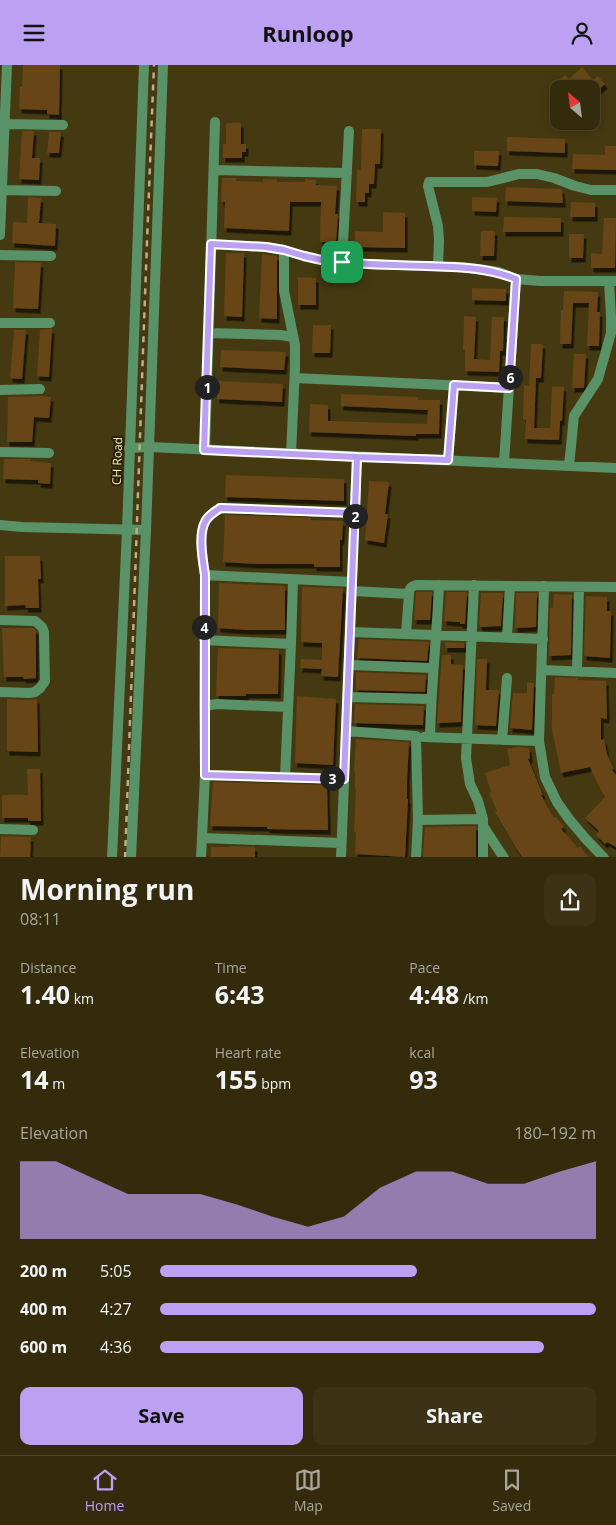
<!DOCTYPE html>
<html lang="en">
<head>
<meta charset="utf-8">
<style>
  body { margin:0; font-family:"Open Sans",sans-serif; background:#3c3316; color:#f1f3f6; height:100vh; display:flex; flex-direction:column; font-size:19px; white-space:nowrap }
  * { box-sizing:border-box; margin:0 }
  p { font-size:16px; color:#a9a79d }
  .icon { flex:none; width:28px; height:28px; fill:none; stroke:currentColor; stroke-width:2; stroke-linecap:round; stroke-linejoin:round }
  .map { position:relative; height:792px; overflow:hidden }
  .panel { display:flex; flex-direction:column; background:#342b0d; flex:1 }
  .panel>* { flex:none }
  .needle { width:32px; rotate:332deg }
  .fabs { position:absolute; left:550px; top:15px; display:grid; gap:10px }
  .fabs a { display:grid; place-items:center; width:50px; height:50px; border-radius:10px; background:#342b0d; box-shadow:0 2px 8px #0003,0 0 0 1px #4e472e; font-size:25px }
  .pin { position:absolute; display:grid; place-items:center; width:42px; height:42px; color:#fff; margin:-21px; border-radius:10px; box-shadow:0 2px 8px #0006 }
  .km { position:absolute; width:25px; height:25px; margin:-12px; border-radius:50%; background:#222; color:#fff; font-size:14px; line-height:25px; text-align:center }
  .round { display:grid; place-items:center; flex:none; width:52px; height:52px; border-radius:10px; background:#3c3316 }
  .summary { display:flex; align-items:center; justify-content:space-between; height:85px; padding:0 20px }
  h1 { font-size:28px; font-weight:700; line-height:38px }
  .stats { display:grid; grid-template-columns:repeat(3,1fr); gap:8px; height:85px; padding:5px 20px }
  .stats div { display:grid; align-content:center }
  .stats b { font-size:25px; font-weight:700 }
  .stats small { font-size:14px; font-weight:400 }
  .stats p { font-size:14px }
  .chart { height:140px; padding:10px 20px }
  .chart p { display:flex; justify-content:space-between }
  .chart svg { width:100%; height:90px; margin-top:5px; fill:#bca0f2; opacity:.7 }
  .primary-button { display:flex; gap:10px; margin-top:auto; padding:10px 20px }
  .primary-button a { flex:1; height:58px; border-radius:10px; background:#bca0f2; color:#111; font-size:20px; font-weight:700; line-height:58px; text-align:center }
  .primary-button a+a { background:#3c3316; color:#f1f3f6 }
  ul { padding:0 20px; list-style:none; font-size:16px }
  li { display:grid; grid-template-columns:80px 60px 1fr; align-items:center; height:38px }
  li i { height:12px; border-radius:6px; background:#bca0f2 }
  header { display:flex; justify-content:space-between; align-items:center; height:65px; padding:0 20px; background:#bca0f2; color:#111; font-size:22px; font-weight:700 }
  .dock { display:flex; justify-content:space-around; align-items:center; height:70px; border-top:1px solid #4e472e; background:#342b0d; font-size:14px; color:#a9a79d }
  .dock a { display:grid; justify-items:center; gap:2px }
  .dock .active { color:#bca0f2 }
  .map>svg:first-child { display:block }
</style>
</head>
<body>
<header><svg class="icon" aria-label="menu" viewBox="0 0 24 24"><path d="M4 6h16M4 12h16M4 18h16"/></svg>Runloop<svg class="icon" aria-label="person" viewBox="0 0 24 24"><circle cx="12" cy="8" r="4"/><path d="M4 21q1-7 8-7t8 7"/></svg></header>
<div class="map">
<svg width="616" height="793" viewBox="0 0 616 793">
  <defs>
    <filter id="shadow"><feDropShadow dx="2.5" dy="4.5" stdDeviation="0" flood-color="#0009"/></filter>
  </defs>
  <rect width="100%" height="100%" fill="#453911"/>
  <path fill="#674515" filter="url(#shadow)" d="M23 0H60L59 50 47 49V45L19 44 20 22H22Z
    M582 2 593 15 598 11 605 19 591 32V24H561L556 18 565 10 569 14Z
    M226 58H241V79H246V87H242V93H223V79H226Z
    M362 64H381L380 99H375L374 119H369V128H365V137H356L357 105H361Z
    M22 66H34L32 93H40L39 115 19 114Z
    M49 67H61L59 88H47Z
    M507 72 565 74V88L507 86Z
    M605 81H616V105L572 104 573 89 605 90Z
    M474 86H499L498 101 474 100Z
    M222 113H236V116L263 117V114H277V117H305V114L316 115V120L337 121 335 149H338L336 177H320L321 137H290L289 166 224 163 225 137H221Z
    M506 122 562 124 563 138 505 136Z
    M28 132 41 133 39 158 56 159 55 181 12 178 13 157 27 158Z
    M472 132 497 133 496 147 472 146Z
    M571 137 595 138V152H570Z
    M383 147 405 148V183L355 182V166L383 167Z
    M504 152 561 153V167H503Z
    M604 153H616L615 203H591V188L602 189Z
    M481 166H495L494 191H480Z
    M569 169H584L583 193H569Z
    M226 188H244L242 252 224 251Z
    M262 189 277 191V254L259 253Z
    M15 197 41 198 38 244 13 243Z
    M298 212 316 213V240H298Z
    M472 223 506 224V236L472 235Z
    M564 226 598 227 597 247H600L599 281H587L589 238H573L571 279H560L561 245H563Z
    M464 251 476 252 474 294 490 295 492 252H504L503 286H500L499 307 465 306V285H463Z
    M313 260H331L330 288H312Z
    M52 264 49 312 37 311 40 265Z
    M14 265H26L22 314 10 313Z
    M531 279H543L541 313H536L534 363H550L552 322H564L562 356H560L559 375 525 374 526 355 523 354 524 320 529 321Z
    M221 285 286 287 284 305 220 302Z
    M574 289H586L584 323H572Z
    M218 316 283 319 282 337 217 334Z
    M341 329 418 332V335H440L439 369H416V371L309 367 310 339 328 340V356L427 359 428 345 341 341Z
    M40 331 51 332 49 353 34 352 32 377H7L8 332Z
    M4 394H30V396L51 398 50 419 38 418V415L3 414Z
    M226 410 344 414V436L225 432Z
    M369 416 389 417 385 449H388L384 478 365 475Z
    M225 450 311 453V455L343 456 342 475H340V502H314V499H258L223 497Z
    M5 491H40L41 514H38L39 543H26L25 540 5 541Z
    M219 518 285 521V565H248L218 563Z
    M302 522 343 523 338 612 321 611 322 604 300 603 301 594 322 595V578L301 577Z
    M416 527H432L430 555H414Z
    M446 527H467L465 559H460V557L444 556Z
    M481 528H503L501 561 480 562V560H479Z
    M516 528H537L536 562 515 563Z
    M554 529 572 530 571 590 549 591 550 543H553Z
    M586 531 607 532V546H611L610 593 585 591 584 590Z
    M2 563H33L36 566V613L24 614 23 612H4Z
    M359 574 429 577 427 596 357 593Z
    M445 577 464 578V583H445Z
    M218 583 279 585 278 629H246V631H216Z
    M442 590H451V599L463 600 461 657 437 658Z
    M477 594H487L486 625H499L496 661 475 660Z
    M356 607 426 610 425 627 356 625Z
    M555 612 578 613V615L606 616 607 654 601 653V675L604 674 607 689 614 704 612 705 616 710V782L607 777 605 779 596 770 599 766 585 753 605 732 599 722 590 702 561 708 552 664V629H554Z
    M527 617 534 618 532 665 510 663 513 628H527Z
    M297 631 336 634 333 700 295 698Z
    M7 634 29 635 37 634 38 687 7 686Z
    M355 639 424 641 423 660 354 658Z
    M356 674 409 677 407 716V734H408L405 792 355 789 356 767H354L356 724H355V706H354Z
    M518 682 529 683 530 693 528 694 543 730H541L554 753 556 752 564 762 561 764 578 783 580 781 589 793H523L518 786 495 747 497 746 489 728 491 727 485 708 510 700 507 684Z
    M27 704H40L41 756H28V753H2V730H28Z
    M213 717 327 720 328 765 267 764V762L210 761Z
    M476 761V793L423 792 425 762Z
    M1 771 31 772 30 793H0Z
    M229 781 255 782V793H211V782H229Z"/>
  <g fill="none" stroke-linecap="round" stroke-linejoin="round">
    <path stroke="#5a9268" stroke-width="10" d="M5 59 63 60
      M214 105 347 108
      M2 125 56 126
      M0 170 7 0
      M211 179 266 182 284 185 304 191 326 196 367 199 462 202 499 207 516 214 540 216H616
      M284 185V226L295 280V303L291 389
      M0 190 51 191
      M342 197 349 66
      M438 201 439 175 438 161 428 121 429 117H487L519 109H537L554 113 575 121 591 125H616
      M0 258H50
      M208 268 280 270 293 272
      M295 313 509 323
      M0 325 40 324
      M129 383 149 382 616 403
      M205 385 215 57
      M0 387 49 388
      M448 395 454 320
      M504 398 516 214
      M569 401 574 351 598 314 611 268V252L609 216
      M0 460 22 462 146 465
      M352 517 205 510C203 496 198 470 205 457 208 450 215 447 220 443L355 448
      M474 520 466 693 470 719 478 736 483 754
      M544 521 539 676 545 712 557 737 569 754 585 773 604 793
      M352 526 409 529 406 569
      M409 529C409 523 411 521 417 520L616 522
      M0 555 35 556 42 562 44 567 45 616 40 623 35 627 29 628 0 627
      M350 567 543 574
      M507 572 510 521
      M204 575 291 579 293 515
      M349 600 433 603
      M542 605 616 608
      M577 606 579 522
      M347 632 431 634
      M204 641 205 510
      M346 666 416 671 418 755 416 793
      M424 672 539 676
      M430 672C431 621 437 571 439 520
      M502 675 507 613
      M205 710 285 712 291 579
      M285 712 344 714
      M418 755 483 754V793
      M483 761 504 793
      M0 764 33 765
      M203 773 341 778
      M201 793 205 710 204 641 217 639 288 642
      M341 793 357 392"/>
    <path stroke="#5a9268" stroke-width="10" d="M112 793 127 465 144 0
      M131 793 146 465 163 0"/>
    <path stroke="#bbae8a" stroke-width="2.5" stroke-dasharray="6 6" stroke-linecap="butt" d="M125 793C135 528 143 264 154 0"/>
  </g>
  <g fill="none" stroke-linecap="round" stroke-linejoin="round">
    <defs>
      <path id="route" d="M342 197 326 196 304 191 284 185 266 182 211 179 204 385 357 392 344 714 205 710V510C203 496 198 470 205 457 208 450 215 447 220 443L355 448 357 392 448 395 454 320 509 323 516 214C486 202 458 202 426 201 398 200 370 200 342 197"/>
    </defs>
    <use href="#route" stroke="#fff" stroke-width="10"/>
    <use href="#route" stroke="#bca0f2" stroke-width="6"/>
  </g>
  <g text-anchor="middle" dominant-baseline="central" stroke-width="4" stroke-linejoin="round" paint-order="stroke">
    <g font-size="12" fill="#faedca" stroke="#2a2002">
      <text transform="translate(117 396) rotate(-88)">CH Road</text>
    </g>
  </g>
</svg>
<div class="fabs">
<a><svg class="needle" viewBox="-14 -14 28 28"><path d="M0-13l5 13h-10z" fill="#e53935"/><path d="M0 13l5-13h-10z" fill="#a9a79d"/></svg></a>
</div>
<div class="pin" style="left:342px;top:197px;background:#1e9e55"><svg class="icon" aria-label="arrive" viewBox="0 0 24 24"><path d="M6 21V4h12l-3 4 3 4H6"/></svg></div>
<b class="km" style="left:207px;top:322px">1</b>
<b class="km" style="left:355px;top:451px">2</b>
<b class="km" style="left:332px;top:713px">3</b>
<b class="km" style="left:204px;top:562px">4</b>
<b class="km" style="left:510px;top:312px">6</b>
</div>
<section class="panel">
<div class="summary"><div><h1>Morning run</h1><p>08:11</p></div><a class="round"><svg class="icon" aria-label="share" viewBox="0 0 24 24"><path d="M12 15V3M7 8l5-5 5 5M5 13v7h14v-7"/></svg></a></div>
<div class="stats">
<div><p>Distance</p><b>1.40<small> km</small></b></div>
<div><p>Time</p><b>6:43</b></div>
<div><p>Pace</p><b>4:48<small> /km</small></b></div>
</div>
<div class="stats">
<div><p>Elevation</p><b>14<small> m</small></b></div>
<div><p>Heart rate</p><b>155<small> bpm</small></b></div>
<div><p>kcal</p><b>93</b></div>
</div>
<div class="chart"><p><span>Elevation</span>180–192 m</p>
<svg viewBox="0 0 160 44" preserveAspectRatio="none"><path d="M0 44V6L10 6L20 14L30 22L40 22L50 22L60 27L70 33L80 38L90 33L100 19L110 11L120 11L130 17L140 17L150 11L160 6V44z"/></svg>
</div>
<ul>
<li><b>200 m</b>5:05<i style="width:59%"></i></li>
<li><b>400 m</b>4:27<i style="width:100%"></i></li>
<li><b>600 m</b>4:36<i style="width:88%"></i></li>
</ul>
<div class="primary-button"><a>Save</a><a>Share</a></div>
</section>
<nav class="dock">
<a class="active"><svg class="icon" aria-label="home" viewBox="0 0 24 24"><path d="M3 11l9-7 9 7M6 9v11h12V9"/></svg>Home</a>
<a><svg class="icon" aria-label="map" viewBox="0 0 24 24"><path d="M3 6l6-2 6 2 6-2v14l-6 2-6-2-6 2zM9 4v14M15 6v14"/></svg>Map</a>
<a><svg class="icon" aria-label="saved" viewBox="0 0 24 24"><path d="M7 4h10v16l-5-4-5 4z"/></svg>Saved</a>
</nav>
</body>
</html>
